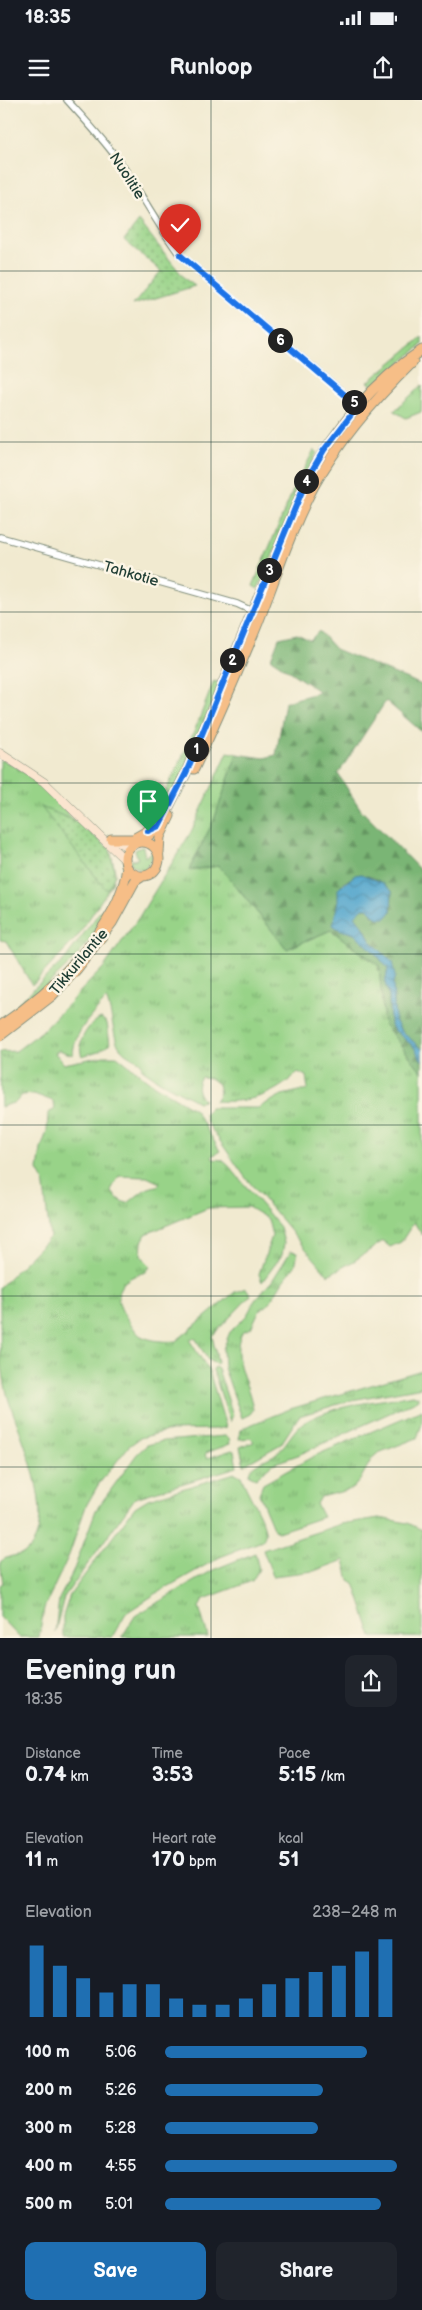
<!DOCTYPE html>
<html lang="en">
<head>
<meta charset="utf-8">
<style>
  body { margin:0; font-family:"Balsamiq Sans",sans-serif; background:#20242c; color:#f1f3f6; height:100vh; display:flex; flex-direction:column; font-size:19px; white-space:nowrap }
  * { box-sizing:border-box; margin:0 }
  p { font-size:16px; color:#9ea1a6 }
  .icon { flex:none; width:28px; height:28px; fill:none; stroke:currentColor; stroke-width:2; stroke-linecap:round; stroke-linejoin:round }
  .map { position:relative; height:1538px; overflow:hidden }
  .panel { display:flex; flex-direction:column; background:#171b24; flex:1 }
  .panel>* { flex:none }
  .pin { position:absolute; display:grid; place-items:center; width:42px; height:42px; color:#fff; margin:-51px -21px; border-radius:50% 50% 50% 0; rotate:-45deg; box-shadow:0 0 5px #0007 }
  .pin .icon { rotate:45deg }
  .km { position:absolute; width:25px; height:25px; margin:-12px; border-radius:50%; background:#222; color:#fff; font-size:14px; line-height:25px; text-align:center }
  .round { display:grid; place-items:center; flex:none; width:52px; height:52px; border-radius:10px; background:#20242c }
  .summary { display:flex; align-items:center; justify-content:space-between; height:85px; padding:0 25px }
  h1 { font-size:28px; font-weight:700; line-height:38px }
  .metrics { display:grid; grid-template-columns:repeat(3,1fr); gap:8px; height:85px; padding:5px 25px }
  .metrics div { display:grid; align-content:center }
  .metrics b { font-size:21px; font-weight:700 }
  .metrics small { font-size:14px; font-weight:400 }
  .metrics p { font-size:14px }
  .chart { height:140px; padding:10px 25px }
  .chart p { display:flex; justify-content:space-between }
  .chart svg { width:100%; height:90px; margin-top:5px; stroke:#1f6fb2; stroke-width:6 }
  .action { display:flex; gap:10px; margin-top:auto; padding:10px 25px }
  .action a { flex:1; height:58px; border-radius:10px; background:#1f6fb2; color:#fff; font-size:20px; font-weight:700; line-height:58px; text-align:center }
  .action a+a { background:#20242c; color:#f1f3f6 }
  ul { padding:0 25px; list-style:none; font-size:16px }
  li { display:grid; grid-template-columns:80px 60px 1fr; align-items:center; height:38px }
  li i { height:12px; border-radius:6px; background:#1f6fb2 }
  .status { display:flex; justify-content:space-between; align-items:center; height:35px; padding:0 25px; background:#171b24; direction:ltr }
  .status svg { height:14px; fill:currentColor }
  header { display:flex; justify-content:space-between; align-items:center; height:65px; padding:0 25px; background:#171b24; font-size:22px; font-weight:700 }
  .map>svg:first-child { display:block }
</style>
</head>
<body>
<div class="status"><b>18:35</b><svg viewBox="0 0 49 12"><path d="M0 12V9h3v3zM5 12V6h3v6zM10 12V3h3v9zM15 12V0h3v12zM26 1h20v11H26zM47 4h2v5h-2z"/></svg></div>
<header><svg class="icon" aria-label="menu" viewBox="0 0 24 24"><path d="M4 6h16M4 12h16M4 18h16"/></svg>Runloop<svg class="icon" aria-label="share" viewBox="0 0 24 24"><path d="M12 15V3M7 8l5-5 5 5M5 13v7h14v-7"/></svg></header>
<div class="map">
<svg width="422" height="1538" viewBox="0 0 422 1538">
  <defs>
    <pattern id="grass-tufts" width="24" height="20" patternUnits="userSpaceOnUse" patternTransform="scale(1.25)"><rect width="24" height="20" fill="#98d388"/><path d="M3 7l-1-3M5 7V3M7 7l1-3M15 17l-1-3M17 17v-4M19 17l1-3" fill="none" stroke="#7bac70"/></pattern>
    <pattern id="forest-firs" width="22" height="20" patternUnits="userSpaceOnUse" patternTransform="scale(1.25)"><rect width="22" height="20" fill="#7ab574"/><path d="M5 1l3.5 6h-7zM16 11l3.5 6h-7z" fill="#639460"/></pattern>
    <pattern id="park-dots" width="8" height="8" patternUnits="userSpaceOnUse" patternTransform="scale(1.25)"><rect width="8" height="8" fill="#98d388"/><path d="M2 2h.1M6 6h.1" fill="none" stroke="#7bac70" stroke-width="1.8" stroke-linecap="round"/></pattern>
    <pattern id="water-waves" width="16" height="10" patternUnits="userSpaceOnUse" patternTransform="scale(1.25)"><rect width="16" height="10" fill="#50a4cc"/><path d="M0 5q4-4 8 0t8 0" fill="none" stroke="#4287a6"/></pattern>
  </defs>
  <rect width="100%" height="100%" fill="#fcf5e5"/>
  <filter id="ink" filterUnits="userSpaceOnUse"><feTurbulence type="fractalNoise" baseFrequency=".02" numOctaves="2"/><feDisplacementMap in="SourceGraphic" scale="10" xChannelSelector="R" yChannelSelector="G"/><feConvolveMatrix kernelMatrix="1 2 1 2 8 2 1 2 1" color-interpolation-filters="sRGB"/></filter>
  <filter id="wash" filterUnits="userSpaceOnUse"><feTurbulence type="fractalNoise" baseFrequency=".0096" numOctaves="4" result="noise"/><feDisplacementMap in="SourceGraphic" scale="20" xChannelSelector="R" yChannelSelector="G"/><feGaussianBlur stdDeviation="1.12" result="paint"/><feColorMatrix in="noise" values="0 0 0 0 0 0 0 0 0 0 0 0 0 0 0 0 0 1.4 0 .05"/><feComposite in="paint" operator="in"/></filter>
  <g filter="url(#wash)">
    <rect width="100%" height="100%" fill="#f1ead0"/>
    <path fill="url(#grass-tufts)" stroke="#5c885e" fill-rule="evenodd" d="M422 237V245L373 286 368 282Z
      M422 285 421 312 406 318 394 311Z
      M314 350 317 352 258 489 253 486 294 388Z
      M214 581 220 583 178 685 156 725 151 722 194 632Z
      M228 652 237 654 214 720 189 770 219 766 287 849 331 830 379 866 384 924 422 972V1135L414 1122 401 1142 390 1147 383 1141 354 1161 328 1175 245 1077 206 1021 205 1014 210 1008H258L282 995 308 989 306 976 298 972C274 996 249 1003 215 1001L220 993 218 984 210 978 201 977C195 985 197 994 204 1000L198 1002 161 982 142 969 141 962C134 958 126 955 121 949 113 941 113 913 106 899 91 917 74 931 73 955L59 950 55 953 64 964 104 956H117L151 983 195 1010 220 1051 212 1056 213 1059 222 1060 228 1065 280 1127 284 1143 282 1155 262 1182 259 1174 272 1136 268 1119 248 1107 208 1108 146 1134 142 1142 141 1155 150 1166 146 1172C117 1179 110 1196 128 1220 132 1225 136 1233 141 1236 151 1241 165 1242 176 1241L235 1192 246 1188 251 1195 212 1236 218 1263 216 1264 208 1260 196 1239 192 1238 190 1241 209 1271 226 1327 217 1329 171 1330 140 1338 129 1346 98 1385 86 1406 69 1455 44 1508 39 1537H19L0 1517V1485L3 1483 0 1462C12 1452 21 1459 30 1448 57 1414 21 1337 9 1301 5 1288 3 1273 1 1260 0 1237 0 1210 0 1187L50 1137 43 1079 38 1070 41 1049 47 1031 48 1013 54 1010 55 1006 53 1001 34 994 22 995 16 1002 1 1007 0 952 16 951 41 932 104 867 139 817 191 732ZM119 1076 147 1077 160 1083 158 1086C144 1087 139 1095 128 1103 120 1102 115 1097 111 1090Z
      M3 660 23 671 45 689 75 721 110 749 115 772 112 784 77 837 32 885 6 841 0 840V661Z
      M141 747H143L145 757 152 752 154 755 144 771 132 765 130 760 138 759 135 750Z
      M101 810 105 812C89 853 50 882 17 910L12 909 65 859Z
      M101 918 107 923 110 944 99 951 82 956C76 942 88 924 101 918Z
      M291 1151 298 1152 295 1166 283 1181 269 1204 260 1209 251 1228 242 1232C229 1258 250 1284 253 1310L250 1314 242 1318 224 1268 223 1249 230 1232 247 1215 255 1200 272 1181Z
      M215 1267 218 1269 233 1315 230 1322 213 1270Z
      M422 1270V1287L352 1300 299 1316 281 1344 244 1365 240 1347 254 1342 251 1338 239 1339 241 1330 245 1327 290 1309Z
      M413 1295 418 1297V1300L298 1355 272 1364 256 1378 249 1375C249 1364 266 1360 274 1355 286 1347 291 1332 302 1324 330 1305 380 1301 413 1295Z
      M422 1310V1324L417 1338 378 1353 372 1358 360 1380 352 1389 320 1397 316 1404 323 1417 278 1432 274 1430 259 1394 263 1384 314 1356Z
      M225 1336 229 1338 230 1344 206 1353 205 1356 208 1358 232 1350 234 1351 237 1367 135 1398 64 1497 55 1532 59 1499 73 1472 96 1410 137 1354 147 1345 163 1341Z
      M235 1373 241 1376C247 1393 262 1415 265 1430 266 1435 264 1438 262 1441L220 1457 157 1493 126 1513 112 1537H63V1516L70 1495 135 1407 148 1399Z
      M379 1418 408 1423 422 1430V1537H372L354 1483 349 1480 344 1460 314 1471 273 1476 263 1450 341 1424Z
      M255 1453 259 1469 252 1481 204 1499 199 1507 208 1537H122L135 1516 213 1470Z"/>
    <path fill="url(#forest-firs)" stroke="#4c7954" d="M319 531 335 549 422 585V632L386 601 338 674 361 710 422 772V949L401 931 395 920 392 862 370 840 355 816 363 808H369L373 816 391 812 392 791C376 776 361 769 342 784L333 825C339 831 347 831 354 834 360 837 385 863 388 869L385 883 389 895 390 923 393 929 414 947 422 961V972L384 924 379 866 331 830 287 849 219 766 189 770 214 720 237 654 264 658 276 655 285 602 320 592 271 559 279 538 297 534 310 540Z"/>
    <path fill="url(#park-dots)" stroke="#5c885e" d="M139 121 185 179 195 186 133 205 161 171 124 140Z
      M41 707 75 721 110 749 115 775 107 791Z"/>
    <path fill="url(#water-waves)" stroke="#387080" d="M361 774 383 783 392 791 391 812 386 818C376 819 374 817 369 808H363L355 816 365 829 370 840 392 862 395 876 393 883 395 920 401 931 422 949V961L414 947 393 929 390 923 389 896 385 883 388 869C385 863 360 837 354 834 347 831 339 831 333 825L338 801V789L355 775Z"/>
  </g>
  <g filter="url(#ink)">
    <g fill="none" stroke-linecap="round" stroke-linejoin="round">
      <defs>
        <path id="street" d="M67 0C87 22 107 43 124 68 143 97 159 127 180 155L360 307
          M0 437 237 504 254 512"/>
        <path id="secondary" d="M0 653 44 682 125 760
          M113 740 124 745H134"/>
        <path id="primary" d="M194 669C217 621 238 572 258 523 276 477 291 429 314 386 340 339 375 299 413 262
          M111 739H133L149 730
          M142 742 159 726 186 673 307 379C337 328 372 282 422 250
          M125 759a17 17 0 1 1 34 0a17 17 0 1 1-34 0Z
          M159 753 160 737 170 716
          M0 926C49 893 120 829 127 767
          M0 936 52 896 77 869 112 823 135 781 143 776"/>
      </defs>
      <use href="#street" stroke="#889482" stroke-width="8"/>
      <use href="#secondary" stroke="#889482" stroke-width="9"/>
      <use href="#primary" stroke="#889482" stroke-width="11"/>
      <use href="#street" stroke="#fff" stroke-width="5.5"/>
      <use href="#secondary" stroke="#fbe5cf" stroke-width="8"/>
      <use href="#primary" stroke="#f6be87" stroke-width="9"/>
    </g>
  </g>
  <g fill="none" stroke-linecap="round" stroke-linejoin="round" filter="url(#ink)">
    <defs>
      <path id="route" d="M148 731 159 726 186 673 307 379 324 350 358 306 180 155"/>
    </defs>
    <use href="#route" stroke="#fff" stroke-width="10"/>
    <use href="#route" stroke="#1a73e8" stroke-width="6"/>
  </g>
  <path fill="none" stroke="#1f3d34" stroke-width="1" stroke-opacity="0.55" d="M211 0V1538M0 171H422M0 342H422M0 512H422M0 683H422M0 854H422M0 1025H422M0 1196H422M0 1367H422"/>
  <g text-anchor="middle" dominant-baseline="central" stroke-width="5" stroke-linejoin="round" paint-order="stroke">
    <g font-size="15" fill="#1f3d34" stroke="#fcf5e5">
      <text transform="translate(127 76) rotate(57)">Nuolitie</text>
      <text transform="translate(131 474) rotate(16)">Tahkotie</text>
      <text transform="translate(79 862) rotate(-50)">Tikkurilantie</text>
    </g>
  </g>
</svg>
<div class="pin" style="left:148px;top:731px;background:#1e9e55"><svg class="icon" aria-label="arrive" viewBox="0 0 24 24"><path d="M6 21V4h12l-3 4 3 4H6"/></svg></div>
<div class="pin" style="left:180px;top:155px;background:#d93025"><svg class="icon" aria-label="check" viewBox="0 0 24 24"><path d="M5 12l5 5 9-10"/></svg></div>
<b class="km" style="left:196px;top:649px">1</b>
<b class="km" style="left:232px;top:560px">2</b>
<b class="km" style="left:269px;top:470px">3</b>
<b class="km" style="left:306px;top:381px">4</b>
<b class="km" style="left:354px;top:302px">5</b>
<b class="km" style="left:280px;top:240px">6</b>
</div>
<section class="panel">
<div class="summary"><div><h1>Evening run</h1><p>18:35</p></div><a class="round"><svg class="icon" aria-label="share" viewBox="0 0 24 24"><path d="M12 15V3M7 8l5-5 5 5M5 13v7h14v-7"/></svg></a></div>
<div class="metrics">
<div><p>Distance</p><b>0.74<small> km</small></b></div>
<div><p>Time</p><b>3:53</b></div>
<div><p>Pace</p><b>5:15<small> /km</small></b></div>
</div>
<div class="metrics">
<div><p>Elevation</p><b>11<small> m</small></b></div>
<div><p>Heart rate</p><b>170<small> bpm</small></b></div>
<div><p>kcal</p><b>51</b></div>
</div>
<div class="chart"><p><span>Elevation</span>238–248 m</p>
<svg viewBox="0 0 160 44" preserveAspectRatio="none"><path d="M5 44V9M15 44V19M25 44V25M35 44V32M45 44V28M55 44V28M65 44V35M75 44V38M85 44V38M95 44V35M105 44V28M115 44V25M125 44V22M135 44V19M145 44V12M155 44V6"/></svg>
</div>
<ul>
<li><b>100 m</b>5:06<i style="width:87%"></i></li>
<li><b>200 m</b>5:26<i style="width:68%"></i></li>
<li><b>300 m</b>5:28<i style="width:66%"></i></li>
<li><b>400 m</b>4:55<i style="width:100%"></i></li>
<li><b>500 m</b>5:01<i style="width:93%"></i></li>
</ul>
<div class="action"><a>Save</a><a>Share</a></div>
</section>
</body>
</html>
